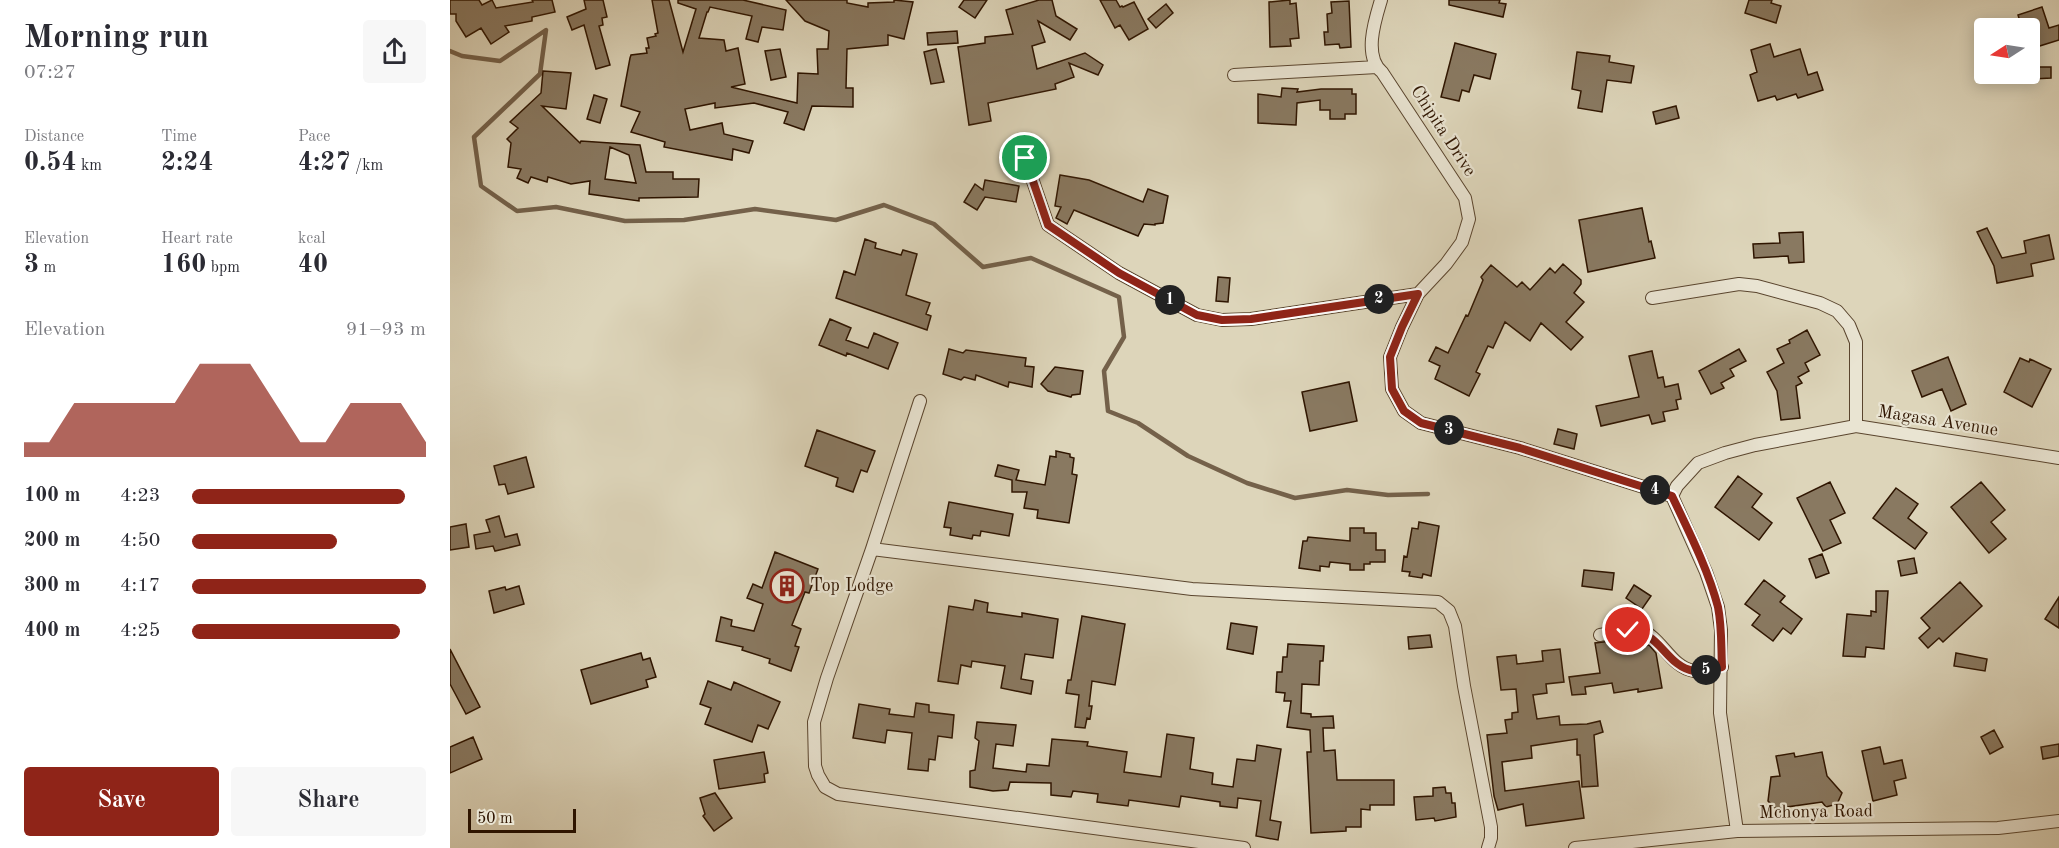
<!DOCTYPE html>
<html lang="en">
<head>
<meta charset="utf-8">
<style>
  body { margin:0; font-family:"Old Standard TT",serif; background:#f7f7f7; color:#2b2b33; height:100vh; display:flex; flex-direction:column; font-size:22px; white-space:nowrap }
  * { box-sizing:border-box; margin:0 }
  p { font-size:20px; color:#7c7c81 }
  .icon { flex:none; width:33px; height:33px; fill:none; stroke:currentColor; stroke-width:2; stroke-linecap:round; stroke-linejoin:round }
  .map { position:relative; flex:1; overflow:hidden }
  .sheet { display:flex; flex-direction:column; background:#fff; width:450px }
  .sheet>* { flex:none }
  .needle { width:39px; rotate:258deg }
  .controls { position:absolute; left:1524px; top:18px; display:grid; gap:12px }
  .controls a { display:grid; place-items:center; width:66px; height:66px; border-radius:6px; background:#fff; box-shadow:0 3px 15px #0003; font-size:30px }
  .scale { position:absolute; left:18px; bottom:15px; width:108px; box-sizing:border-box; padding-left:6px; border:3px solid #2f1500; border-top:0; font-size:16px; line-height:21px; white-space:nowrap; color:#2f1500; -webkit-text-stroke:4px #e9e4d2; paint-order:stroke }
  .pin { position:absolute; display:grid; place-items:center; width:51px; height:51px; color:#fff; margin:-26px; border:3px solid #fff; border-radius:50%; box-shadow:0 2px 6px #0007 }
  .km { position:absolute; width:30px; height:30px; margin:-15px; border-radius:50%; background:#222; color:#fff; font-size:16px; line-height:30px; text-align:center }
  .round { display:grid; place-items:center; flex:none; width:63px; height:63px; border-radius:6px; background:#f7f7f7 }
  .head { display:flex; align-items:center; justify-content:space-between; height:102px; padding:0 24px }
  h1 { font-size:33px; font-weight:600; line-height:45px }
  .metrics { display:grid; grid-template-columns:repeat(3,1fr); gap:9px; height:102px; padding:6px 24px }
  .metrics div { display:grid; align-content:center }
  .metrics b { font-size:26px; font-weight:600 }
  .metrics small { font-size:16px; font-weight:400 }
  .metrics p { font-size:16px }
  .chart { height:168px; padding:12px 24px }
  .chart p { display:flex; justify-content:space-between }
  .chart svg { width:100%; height:108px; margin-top:6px; fill:#8f2418; opacity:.7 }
  .primary-button { display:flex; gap:12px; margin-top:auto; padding:12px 24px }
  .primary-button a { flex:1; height:69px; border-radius:6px; background:#8f2418; color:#fff; font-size:24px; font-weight:600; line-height:69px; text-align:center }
  .primary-button a+a { background:#f7f7f7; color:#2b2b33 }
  ul { padding:0 24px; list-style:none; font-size:20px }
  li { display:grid; grid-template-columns:96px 72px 1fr; align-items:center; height:45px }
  li i { height:15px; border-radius:8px; background:#8f2418 }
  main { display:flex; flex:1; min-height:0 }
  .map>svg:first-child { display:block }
</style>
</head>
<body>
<main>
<section class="sheet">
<div class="head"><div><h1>Morning run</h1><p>07:27</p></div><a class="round"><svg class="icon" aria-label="share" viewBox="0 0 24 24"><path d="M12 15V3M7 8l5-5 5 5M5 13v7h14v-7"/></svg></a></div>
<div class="metrics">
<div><p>Distance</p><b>0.54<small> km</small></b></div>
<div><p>Time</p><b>2:24</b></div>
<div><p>Pace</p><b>4:27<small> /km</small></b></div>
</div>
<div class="metrics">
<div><p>Elevation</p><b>3<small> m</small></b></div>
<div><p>Heart rate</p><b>160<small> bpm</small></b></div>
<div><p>kcal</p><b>40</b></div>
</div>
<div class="chart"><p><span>Elevation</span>91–93 m</p>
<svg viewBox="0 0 160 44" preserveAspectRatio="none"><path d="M0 44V38L10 38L20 22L30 22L40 22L50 22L60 22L70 6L80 6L90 6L100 22L110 38L120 38L130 22L140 22L150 22L160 38V44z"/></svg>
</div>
<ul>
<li><b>100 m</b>4:23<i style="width:91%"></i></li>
<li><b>200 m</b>4:50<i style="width:62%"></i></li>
<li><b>300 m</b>4:17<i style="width:100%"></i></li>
<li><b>400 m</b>4:25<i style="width:89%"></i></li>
</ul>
<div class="primary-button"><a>Save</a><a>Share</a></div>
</section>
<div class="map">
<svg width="1609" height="848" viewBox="0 0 1609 848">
  <rect width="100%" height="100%" fill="#ddd5ba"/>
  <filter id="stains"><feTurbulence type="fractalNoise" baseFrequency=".00333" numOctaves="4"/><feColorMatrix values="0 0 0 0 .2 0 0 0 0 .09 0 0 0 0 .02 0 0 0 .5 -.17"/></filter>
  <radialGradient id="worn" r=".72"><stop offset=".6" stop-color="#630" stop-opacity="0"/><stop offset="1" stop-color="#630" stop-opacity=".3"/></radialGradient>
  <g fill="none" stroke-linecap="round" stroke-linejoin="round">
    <path stroke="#74614a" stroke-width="4.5" d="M0 51 12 56 50 61 96 30 90 74 24 137 31 186 67 211 106 207 175 221 234 220 305 209 386 220 434 205 484 224 533 267 581 258 669 297 674 337 654 371 658 411 688 423 738 456 797 483 845 498 897 490 938 495 978 494"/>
  </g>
  <path fill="#897961" stroke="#2f1500" stroke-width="1.5" fill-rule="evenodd" d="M0 0H29L32 5 42 0 46 8 83 2 82 0H102L105 12 82 17V21L55 26 59 32 41 44 31 28 16 37 6 21V14H0Z
    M134 0H153L157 17 152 18 153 25 149 26 160 65 146 69 134 25 122 30 117 17 136 9Z
    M202 0H219L233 52 246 9 228 3V0H293L336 10 333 30 312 27 308 42 296 39 302 16 260 7 258 12H257L249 38 274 40 276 51 288 48 295 84 281 87 347 103 348 73 368 74 367 49H378L379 31 355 21 336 0H397V3L418 7V3L444 2V0L463 2 454 39 438 35V45L397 49 396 88H403V107L362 106 354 130 334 123 338 112 304 103 265 108V103L235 109 240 130 272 123 274 134 303 141 299 153 283 149 282 160 214 147 215 142 181 132 190 112 171 106 180 58 181 55 197 53 196 48H199L197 38 206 36 205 34 208 33Z
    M514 0H537L525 18 509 7Z
    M589 0H602L606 16 627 29 620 40 588 21 595 42 582 46 587 69 635 53 653 65 648 75 619 63 624 77 605 84 606 89 538 103 541 121 519 125 508 47 535 43V37L563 34 556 10Z
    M650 0H666L670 7 672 6 673 7 684 2 698 29 679 40 670 25 665 28Z
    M840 0V4L846 3 849 38 840 39 841 46 820 47 819 2Z
    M999 0H1050L1049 3 1056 4 1053 17 999 5Z
    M1299 0H1322L1321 3 1331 6 1326 23 1295 13Z
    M899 1 901 47 890 48 889 44 875 45 874 32H878L877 14 882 13 881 2Z
    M716 4 723 13 706 28 698 19Z
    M1592 7 1599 28 1609 25V40L1580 49V28H1572L1568 15Z
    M507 31 508 43 478 45 477 33Z
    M1005 43 1046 54 1040 79 1024 75 1019 92 1012 90 1009 101 991 97Z
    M1320 44 1324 57 1350 49 1358 75 1367 72 1373 90 1348 98 1346 94 1327 100 1325 96 1308 101 1300 75 1307 72 1301 50Z
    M330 49 336 77 321 80 315 51Z
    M486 49 494 82 481 84 474 52Z
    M1127 52 1160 56 1159 62 1184 66 1181 83 1157 80 1152 112 1128 108 1131 91 1122 89Z
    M1580 67H1601V78L1580 79Z
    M93 71 121 73 116 109 92 106 130 143 131 141 190 145 196 172H223V179H249L248 197 189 198V201L139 194 140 181 121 184 98 177 97 182 81 177 78 183 67 178 71 169 58 167 61 143 57 139 68 128 60 122 91 93ZM160 147 179 155 186 183 155 179Z
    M832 88 848 89 847 92 871 89H902V94H906V114H895V119H880V110H870V100L847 103 846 125 808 123V94L831 97Z
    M144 95 157 99 150 123 137 119Z
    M1226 106 1229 118 1206 124 1203 112Z
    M610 175 639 180 693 202 698 189 718 196 713 223 705 224V225L694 224 688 236 624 210 617 224 606 218 611 207 605 206Z
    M535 180 569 186 566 202 535 197 527 210 514 202 525 184 533 190Z
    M1192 208 1199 242 1201 241 1205 258 1138 272 1129 220Z
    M1537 228 1552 258 1576 253 1574 241 1599 235 1604 259 1581 264 1583 276 1547 283 1544 266 1527 232Z
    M1353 232 1354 262 1339 263 1338 256 1304 258 1303 244 1330 243 1329 233Z
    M415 239 426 243 425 248 451 255 453 250 467 254 456 295 480 303 476 314 481 316 477 330 386 298 394 271 405 275Z
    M1113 264 1131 280V284L1124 293 1134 302 1116 322 1133 337 1121 350 1091 323 1080 341 1055 322 1043 348 1038 346 1026 372 1030 374 1019 396 985 379 990 366 979 361 986 347 998 353 1016 315 1018 316 1033 280 1031 277 1041 265 1067 287 1072 282 1080 290 1100 268 1105 273Z
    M768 277 780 278 778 302 766 301Z
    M380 319 401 328 396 340 418 348 424 333 448 343 438 369 397 353 396 356 369 345Z
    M1357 330 1370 355 1355 363 1359 371 1348 377 1352 383 1346 386 1350 418 1331 420 1327 391 1317 372 1334 363 1327 349 1340 343 1339 340Z
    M499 349 513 353 516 350 576 358 575 366 584 367 582 387 559 382 558 387 526 375 525 380 514 377 511 380 493 374Z
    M1289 349 1296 361 1280 369 1284 376 1271 383 1274 388 1261 394 1249 371Z
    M1202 351 1208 378 1213 377 1215 387 1228 384 1231 399 1226 400 1228 409 1213 412 1215 421 1202 424 1199 415 1151 426 1146 406 1189 397 1179 356Z
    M1498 357 1516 404 1501 411 1492 389 1472 397 1462 371Z
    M1570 358 1579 362 1580 359 1601 369 1582 407 1554 392Z
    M605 367 633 371 630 394 622 395 621 397 598 391 591 384Z
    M899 382 907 421 860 431 852 392Z
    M1108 429 1127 434 1124 449 1104 444Z
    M367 430 425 451 417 472 411 470 403 492 386 486 388 478 355 466Z
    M606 451 620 454V457L624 458 622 474 627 475 619 523 587 518 588 510 574 508 577 492H562V480L545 476 548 465 569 470 566 480 595 485 600 456 606 457Z
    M76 457 84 487 58 494 55 484 49 485 44 466Z
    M1288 476 1312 494 1302 507 1322 523 1309 540 1265 507Z
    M1380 482 1395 513 1380 520 1391 543 1373 551 1347 498Z
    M1531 482 1555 510 1541 522 1556 539 1539 553 1501 507Z
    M1446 488 1468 504 1458 518 1477 533 1465 549 1423 518Z
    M499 502 563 514 559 536 531 531 530 536 523 535 522 539 500 535 501 528 494 527Z
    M49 516 55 537 67 534 70 545 45 551 43 546 26 549 24 535 40 532 36 520Z
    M969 522 989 526 981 576 973 574 972 578 959 576 960 572 952 571 954 556 957 557 962 528 968 529Z
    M16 524 19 547 0 550V527Z
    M900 528H914V533H926V550H935V562H920V564H914V570H900V564L880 562 879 567 870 566V571L849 568 853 541H857L858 537 900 541Z
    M325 552 368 569 359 593 355 592 342 625 351 629 345 646 349 647 341 671 319 663 320 659 292 650 293 647 266 641 271 617 282 620 281 626 304 631 313 604 297 598 303 584 312 588Z
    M1372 554 1379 573 1366 578 1359 559Z
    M1464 558 1467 573 1451 576 1448 561Z
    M1134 570 1164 573 1162 590 1132 586Z
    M1314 580 1335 596 1330 602 1352 619 1341 634 1333 628 1323 641 1302 625 1310 615 1295 604Z
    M1510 582 1532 606 1493 642 1489 638 1478 648 1469 638 1480 628 1471 618Z
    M1184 585 1201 596 1192 609 1176 598Z
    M69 586 74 604 44 613 39 591 55 587 56 590Z
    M1426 591H1438L1434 649 1416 647 1415 657 1393 656 1397 614 1421 616V611L1426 612Z
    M1609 597V628L1595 619Z
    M525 600 538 603 537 612 572 617V613L608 619 603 658 575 654 571 679 583 681 581 694 551 688 555 666 522 661 521 667 511 665 508 684 488 681 499 606 523 610Z
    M632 616 675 624 665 685 642 681 639 706H642L640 719 637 718 635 728 625 727 629 695 616 693 618 680H621Z
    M781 623 807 627 803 654 777 649Z
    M980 635 982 647 959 649 958 637Z
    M1186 638 1189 639 1190 647 1199 645 1206 653 1212 688 1188 692V689L1164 693 1162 683 1135 687 1136 694 1122 695 1119 677 1150 673 1145 643Z
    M838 644 874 646 873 661H870L869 685 852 684 851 713 861 714V717L883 716 884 728H873L874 751 885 750 887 780H944V805H920V810L911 809V827H896V831L861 833 857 752H861L860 730 837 727 841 701H834L835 693 826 692 827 672H832L833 657H837Z
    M0 649 30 707 16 714 0 684Z
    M1110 649 1114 682 1096 684 1097 693 1083 695 1087 719 1109 716 1110 725 1137 724 1150 721 1153 732 1144 735 1148 786 1132 787 1130 755H1127V739L1081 746 1082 758 1052 762 1055 791 1129 781 1134 818 1076 826 1073 804 1048 810 1044 796 1037 735 1057 733 1055 720 1062 719V713L1068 712 1066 689 1051 690 1047 657 1066 655 1067 664 1093 661 1092 651Z
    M191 653 193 660 200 658 206 677 196 680 198 687 141 704 131 670Z
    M1506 653 1537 659 1535 671 1504 666Z
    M258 681 281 690 284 682 330 702 318 729 308 725 302 742 255 724 261 708 250 704Z
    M466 703 479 705V712L504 715 502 738 488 736 485 760 479 759 478 771 458 769 462 733 437 730 435 743 403 738 409 704 440 709 439 714 464 717Z
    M527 722 566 725 563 746 546 744 543 768 576 772 577 764 599 766 602 739 638 742 637 746 677 752 674 772 711 777 717 734 744 738 740 769 763 773 762 784 783 787 787 759 805 761 807 745 831 749 820 820 831 822 828 840 806 836 811 801 788 798 787 808 770 806V802L731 796 729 807 679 800 678 806 647 802 648 794 623 791 621 797 601 795V783L560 782 558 790 543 791 520 787V771L525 770 529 741 525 738Z
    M1544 730 1553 747 1540 754 1531 737Z
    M23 737 32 759 0 773V747Z
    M1609 744V756L1593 759 1591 747Z
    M1430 747 1434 764 1452 760 1456 778 1444 781 1447 795 1423 801 1412 751Z
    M314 752 318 773 314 774 315 782 269 789 264 760Z
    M1372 752 1377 776 1392 793 1387 804 1376 807 1372 802 1337 807V810L1329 812 1318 801 1321 777 1330 776 1326 756 1344 753 1345 757Z
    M995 787 996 793H1001L1002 803H1005L1006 817 985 821 984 818 966 820 964 797 983 796V788Z
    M265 793 282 818 264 831 253 816 255 814 250 798Z"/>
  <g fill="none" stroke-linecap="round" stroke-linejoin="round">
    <defs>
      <path id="minor" d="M931 0C925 20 913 56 932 72L1015 198 1019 219 1012 242 996 264 968 294 952 327 940 357 942 389 954 411 971 423 1070 448 1222 496
        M784 75 927 67
        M575 158 598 225 669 273 747 315 772 320 801 319 968 294
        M1202 298 1289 284 1307 286 1370 303 1387 311 1399 325 1406 342V426
        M470 401 422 549 377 678 364 722 365 766 368 775 375 787 388 794 794 848
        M422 549 742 589 988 602 999 611 1005 626 1014 686 1041 827V838L1038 848
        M1150 635C1162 633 1176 629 1188 630 1211 634 1219 667 1244 671 1252 673 1263 669 1272 667
        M1287 831 1270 713 1271 630 1268 607 1256 572 1222 496 1227 486 1248 463 1275 453 1305 445 1406 426 1609 458
        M1125 848 1287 831 1548 828 1609 821"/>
    </defs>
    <use href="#minor" stroke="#5a452e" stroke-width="14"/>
    <use href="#minor" stroke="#e9e4d2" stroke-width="12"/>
  </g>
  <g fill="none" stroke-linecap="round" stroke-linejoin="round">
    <defs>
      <path id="route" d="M575 158 598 225 669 273 747 315 772 320 801 319 968 294 952 327 940 357 942 389 954 411 971 423 1070 448 1222 496C1239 532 1258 569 1268 607 1272 627 1271 647 1272 667 1263 669 1252 673 1244 671 1215 666 1211 631 1178 630"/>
    </defs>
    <use href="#route" stroke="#fff" stroke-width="12"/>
    <use href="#route" stroke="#8f2418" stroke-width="8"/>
  </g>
  <defs>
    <symbol id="building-ring" viewBox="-11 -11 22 22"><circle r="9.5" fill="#e9e4d2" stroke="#8f2418" stroke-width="1.5"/><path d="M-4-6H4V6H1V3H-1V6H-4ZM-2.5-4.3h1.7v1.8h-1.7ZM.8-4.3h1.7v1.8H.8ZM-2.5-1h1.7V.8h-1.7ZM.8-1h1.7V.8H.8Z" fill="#8f2418"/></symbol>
  </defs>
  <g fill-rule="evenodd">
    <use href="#building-ring" x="318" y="567" width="38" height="38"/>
  </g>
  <g text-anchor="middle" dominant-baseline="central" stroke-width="4.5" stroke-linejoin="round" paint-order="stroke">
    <g font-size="18" fill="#2f1500" stroke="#e9e4d2">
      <text transform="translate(993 131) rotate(57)">Chipita Drive</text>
      <text transform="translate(1488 421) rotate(9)">Magasa Avenue</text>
      <text transform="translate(1366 812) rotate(-1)">Mchonya Road</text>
    </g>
    <g font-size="18" fill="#2f1500" stroke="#e9e4d2" text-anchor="start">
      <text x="360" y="586">Top Lodge</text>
    </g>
  </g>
  <rect width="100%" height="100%" filter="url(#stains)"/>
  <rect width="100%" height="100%" fill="url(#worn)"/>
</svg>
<div class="controls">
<a><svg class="needle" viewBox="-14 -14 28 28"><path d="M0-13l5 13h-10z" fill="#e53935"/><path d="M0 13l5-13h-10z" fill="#7c7c81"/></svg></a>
</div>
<div class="scale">50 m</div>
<div class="pin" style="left:575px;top:158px;background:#1e9e55"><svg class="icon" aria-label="arrive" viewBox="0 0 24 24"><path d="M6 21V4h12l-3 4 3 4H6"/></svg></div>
<div class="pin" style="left:1178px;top:630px;background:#d93025"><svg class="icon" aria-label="check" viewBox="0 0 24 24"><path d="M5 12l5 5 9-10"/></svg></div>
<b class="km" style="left:720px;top:300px">1</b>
<b class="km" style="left:929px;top:299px">2</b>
<b class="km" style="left:999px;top:430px">3</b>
<b class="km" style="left:1205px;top:490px">4</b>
<b class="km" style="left:1256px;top:670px">5</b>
</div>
</main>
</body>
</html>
